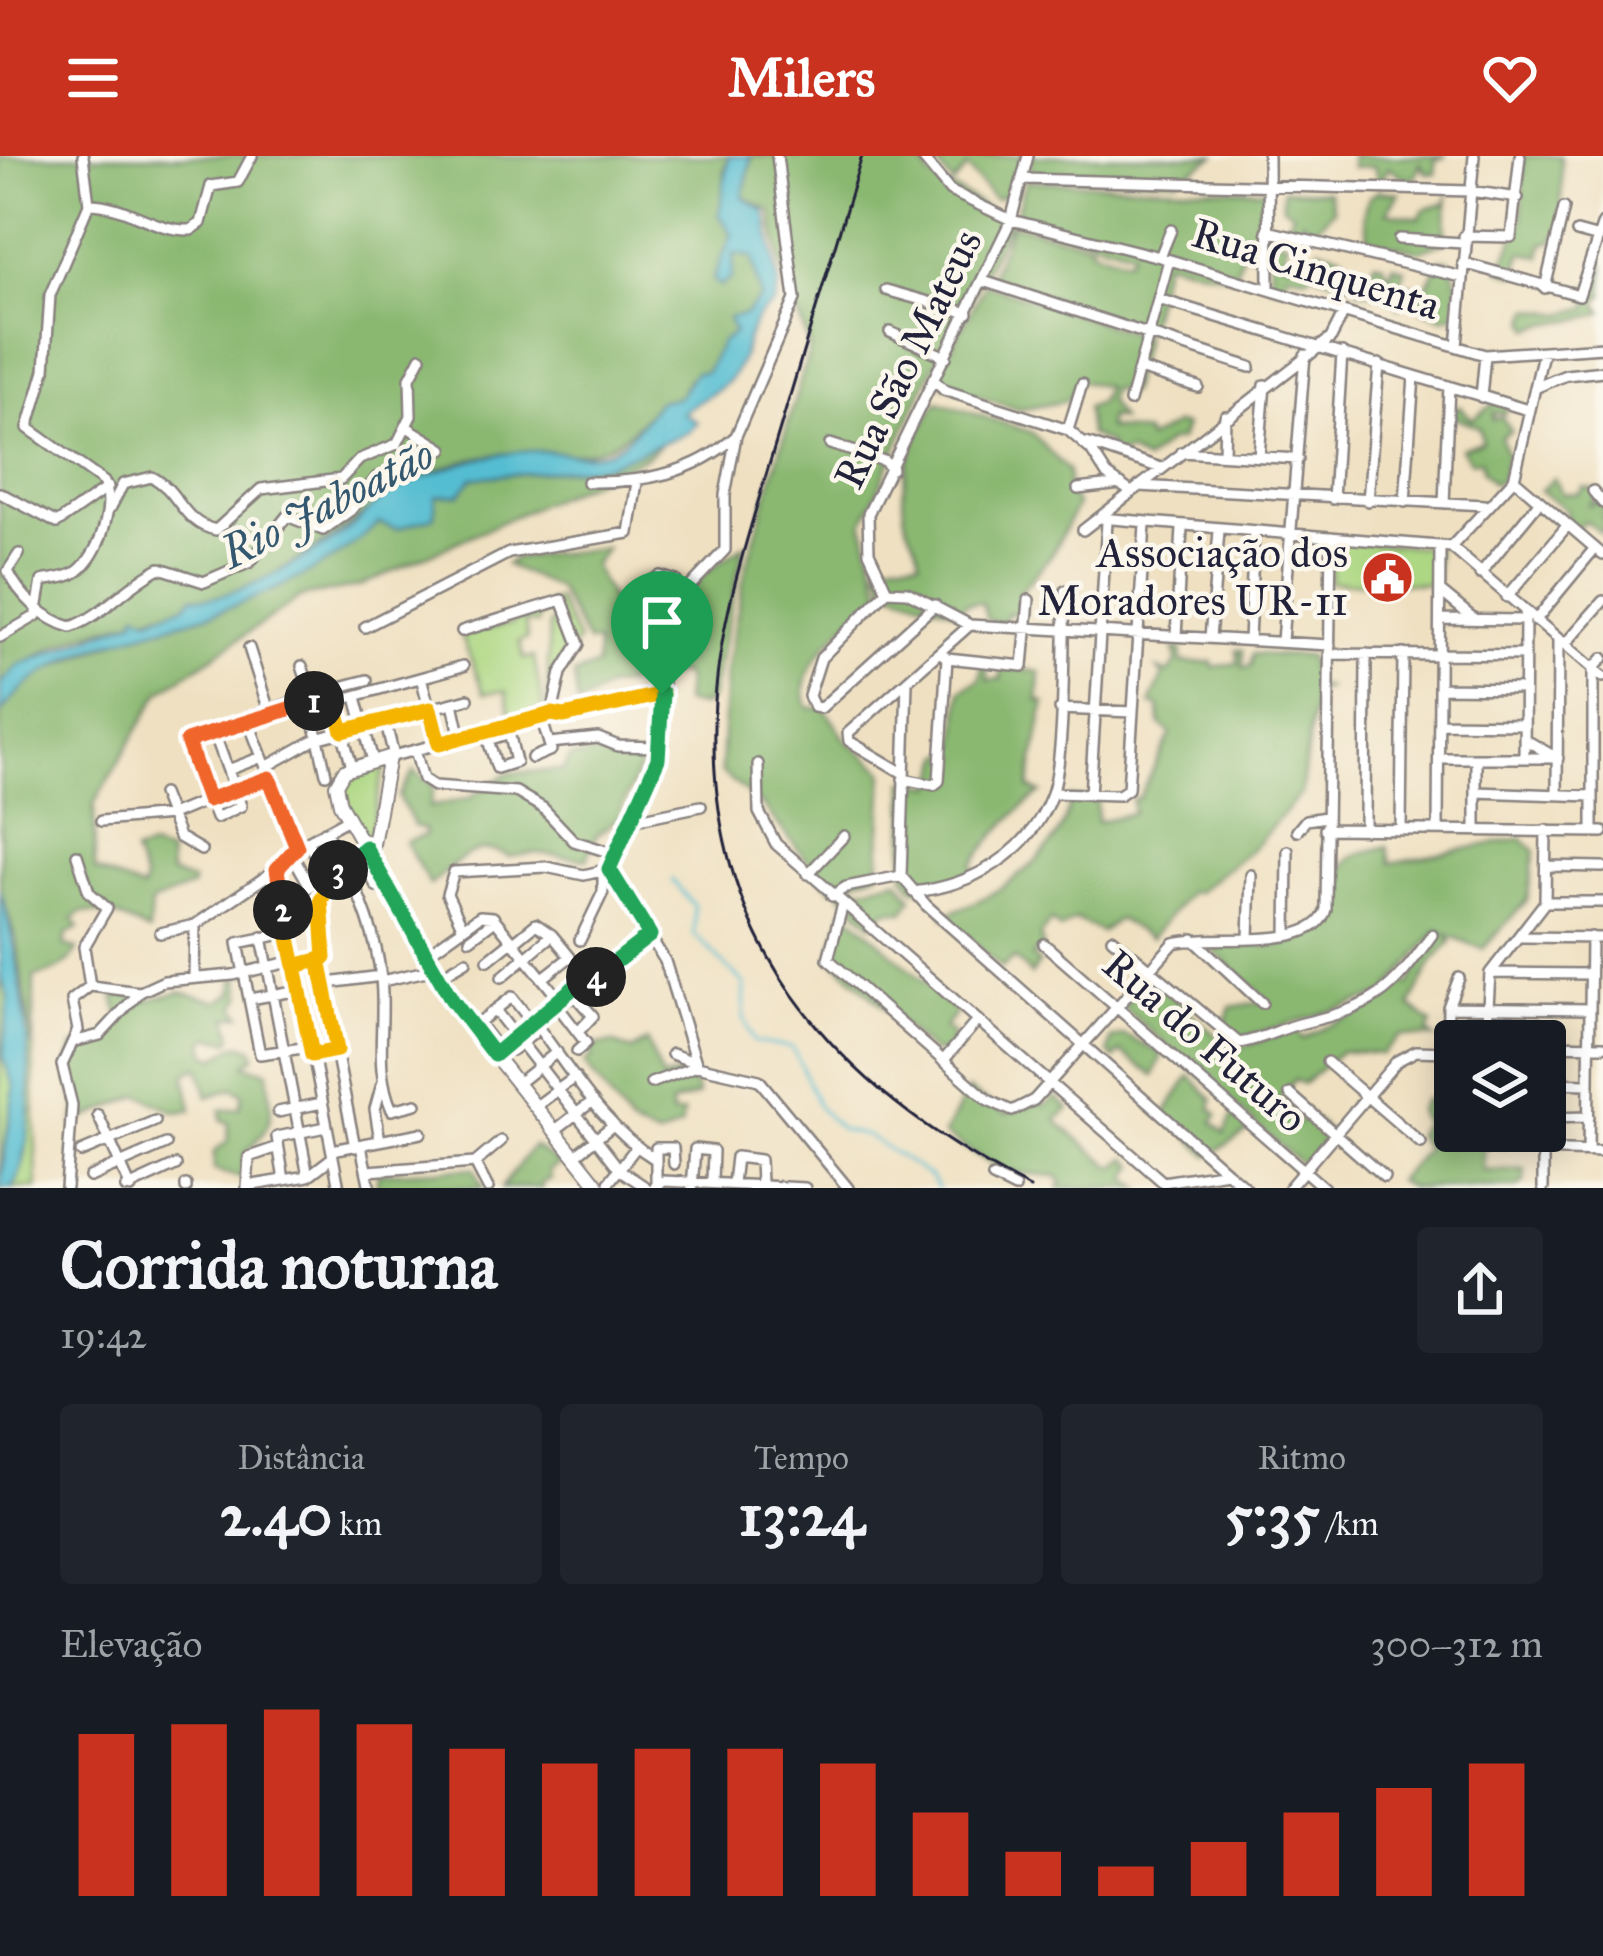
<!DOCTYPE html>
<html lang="pt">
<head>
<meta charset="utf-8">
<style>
  body { margin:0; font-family:"IM FELL Great Primer",serif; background:#20242c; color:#f1f3f6; height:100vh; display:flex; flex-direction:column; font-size:45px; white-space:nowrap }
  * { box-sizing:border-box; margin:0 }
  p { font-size:39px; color:#9ea1a6 }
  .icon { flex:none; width:66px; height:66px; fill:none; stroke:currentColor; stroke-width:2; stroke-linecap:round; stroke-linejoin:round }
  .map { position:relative; height:1032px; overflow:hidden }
  .panel { display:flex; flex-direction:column; background:#171b24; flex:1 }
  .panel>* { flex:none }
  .controls { position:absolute; left:1434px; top:864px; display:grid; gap:24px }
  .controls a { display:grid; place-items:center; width:132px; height:132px; border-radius:12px; background:#171b24; box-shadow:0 6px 30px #0003; font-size:60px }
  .pin { position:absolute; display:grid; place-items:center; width:102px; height:102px; color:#fff; margin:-123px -51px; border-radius:50% 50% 50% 0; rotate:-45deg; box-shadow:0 0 12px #0007 }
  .pin .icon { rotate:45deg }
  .km { position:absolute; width:60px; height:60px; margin:-30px; border-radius:50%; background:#222; color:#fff; font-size:33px; line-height:60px; text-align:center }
  .round { display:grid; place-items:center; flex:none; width:126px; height:126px; border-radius:12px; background:#20242c }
  .head { display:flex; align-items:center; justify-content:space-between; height:204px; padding:0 60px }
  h1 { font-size:66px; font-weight:800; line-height:90px }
  .stats { display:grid; grid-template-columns:repeat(3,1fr); gap:18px; height:204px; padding:12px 60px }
  .stats div { display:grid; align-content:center; border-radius:12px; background:#20242c; text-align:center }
  .stats b { font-size:60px; font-weight:800 }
  .stats small { font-size:33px; font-weight:400 }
  .stats p { font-size:33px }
  .chart { height:336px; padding:24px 60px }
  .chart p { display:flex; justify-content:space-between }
  .chart svg { width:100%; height:216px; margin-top:12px; stroke:#c8321e; stroke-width:6 }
  header { display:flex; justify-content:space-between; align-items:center; height:156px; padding:0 60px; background:#c8321e; color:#fff; font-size:54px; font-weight:800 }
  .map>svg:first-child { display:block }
</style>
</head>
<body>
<header><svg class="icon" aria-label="menu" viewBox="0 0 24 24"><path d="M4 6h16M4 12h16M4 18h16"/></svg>Milers<svg class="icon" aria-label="heart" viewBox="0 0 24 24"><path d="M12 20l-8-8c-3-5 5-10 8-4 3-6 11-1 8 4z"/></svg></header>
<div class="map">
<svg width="1603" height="1032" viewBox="0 0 1603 1032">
  <rect width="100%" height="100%" fill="#fbf7ec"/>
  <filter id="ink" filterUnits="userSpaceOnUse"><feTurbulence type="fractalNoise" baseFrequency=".00833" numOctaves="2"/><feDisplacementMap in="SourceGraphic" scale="24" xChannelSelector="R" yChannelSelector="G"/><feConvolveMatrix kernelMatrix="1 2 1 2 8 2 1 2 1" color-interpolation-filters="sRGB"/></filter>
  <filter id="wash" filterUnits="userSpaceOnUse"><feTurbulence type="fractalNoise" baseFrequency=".004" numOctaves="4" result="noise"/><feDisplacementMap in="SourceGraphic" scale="48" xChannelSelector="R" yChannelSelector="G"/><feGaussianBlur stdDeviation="2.7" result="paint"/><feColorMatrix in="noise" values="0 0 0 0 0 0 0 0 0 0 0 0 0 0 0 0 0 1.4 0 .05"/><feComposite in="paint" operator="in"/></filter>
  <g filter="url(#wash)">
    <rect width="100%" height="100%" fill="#efe0c1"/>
    <path fill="#add783" stroke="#687c5f" stroke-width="3" d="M1334 385 1437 392 1436 428 1330 426Z
      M557 443 578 485 551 519 552 553H547L549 468 558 463 556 454 539 460 537 468 525 466 527 483 519 486 524 503 534 501 543 553 511 564 506 535 484 537 461 478 511 468Z
      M386 604 368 684 367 685 341 639 343 620Z
      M0 819 8 842 3 901 14 931 0 1020Z
      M26 846 33 892 37 1032H13C42 985 21 899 26 846Z"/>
    <path fill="#8ab871" stroke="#566d56" stroke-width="3" d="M0 0H729L724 15 732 78 723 110 734 98 753 101 761 142 706 216 688 223 679 241 658 245C595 331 549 279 461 306 381 331 334 391 259 425 180 462 60 465 0 529Z
      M752 0H919L930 21 1011 64 927 224 863 367 882 437C854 461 788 511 809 552H824L846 584 884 615 879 716 831 733 763 650 721 616 726 516 746 411 810 192 781 110 771 55 743 41Z
      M929 0H1025L1014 36 994 43 967 12 954 28Z
      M1031 0H1215L1178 23 1031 20Z
      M1351 0H1447L1435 4 1436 18 1426 17 1420 8 1416 20 1404 22 1389 11 1379 29 1374 10 1352 12Z
      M1523 0H1561L1562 69 1554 85 1543 88 1541 100 1522 97 1515 119 1500 114 1522 65Z
      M1025 25 1265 34 1264 101 1242 97 1234 121 1164 105 1146 176 990 121 1012 68 1092 88 1091 93 1128 104 1132 95 1015 62Z
      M1283 33 1328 35 1334 53 1315 73 1302 64 1299 75 1282 76 1293 56 1283 50Z
      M1377 35 1399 37 1387 56 1420 62 1423 54 1447 47 1448 37 1445 86 1419 95 1369 84 1364 60 1369 41Z
      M1270 80 1287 85 1283 105 1290 108 1293 101 1313 107 1319 92 1343 98 1356 120 1349 129 1312 115 1308 120 1287 117 1283 130 1271 129Z
      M1440 103 1450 104 1458 128 1457 158 1442 162 1423 153 1426 144 1406 139 1399 151 1391 139 1357 134 1365 128 1358 123 1361 118 1369 122 1374 106 1383 108 1390 120 1393 109 1405 113 1400 128 1426 131Z
      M1603 107V140L1596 146 1603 156C1577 168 1557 162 1531 173L1527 164 1531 153 1563 158 1589 151 1587 137Z
      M985 128 1144 181 1129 237 1111 233 1108 245 1120 264 1109 261 1107 272 1145 277 1147 284 1176 268 1185 270 1180 284 1168 286 1145 306 1128 296 1115 302 1106 295 1110 288 1089 279 1086 252 1099 247 1105 231 1079 225 1067 245 1019 254 944 229 936 221Z
      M1499 244 1506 248 1505 257H1493V264L1502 261 1511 275 1501 281 1507 301 1500 325 1493 328 1482 315 1481 304 1470 305 1461 292 1482 285 1479 271 1451 259 1453 252 1461 251 1472 263Z
      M938 246 1031 276 1068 315V337L1077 349 1052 398 1021 435 1018 459 1008 457 1002 467 987 464 982 447H967L956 455 887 433 879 411 894 404H920C919 386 906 374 904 357 899 319 915 275 938 246Z
      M671 280 647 300 360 430 301 441 160 536 94 648 95 714 142 734 145 725 134 697 151 692 169 698 170 718 192 725V731L151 747 149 776 114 759 82 756 73 763 79 772 67 778 64 790 77 793C71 810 51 818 34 821L33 892 16 784 0 734V558L26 523 121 483 224 454 321 409 379 367 472 322 594 311Z
      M1554 322 1562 338 1579 337 1583 331 1598 334 1589 349 1603 344V378L1584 365 1577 373 1564 362 1567 354 1540 335Z
      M744 389 711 543 703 550 684 547 686 524 681 517 607 532 578 550 574 519 596 510 597 487 587 486 557 432 506 409 515 402 606 392 593 409 617 456 642 464Z
      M1174 493 1181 494 1182 507 1212 506 1213 511 1238 507 1237 494H1243V512L1251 510 1253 498 1309 500 1313 530 1326 532 1315 537 1301 638 1253 692 1197 736H1189L1151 782 1118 763 1101 776 1076 763 1060 773 1051 765 1040 779 1043 790 1032 801 1039 807 1031 819 1014 802 1002 812 943 759C992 743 1065 700 1070 642L1097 644V666L1133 657 1132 643H1138L1171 578 1160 568 1159 550 1150 548 1163 520 1158 513 1169 517 1177 505Z
      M982 509H987L988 524 1001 523V511L1040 516 1038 545 1045 546 1029 632 1041 637C1015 654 992 681 972 709L978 718 914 733 904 719 905 625 934 630 943 600 956 593 961 534 980 523Z
      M596 597 641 608 618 662 596 680 587 703 535 697 509 701C476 681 455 708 430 729L405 686 425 679 424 673 414 670 398 640 414 615 434 630 430 651 469 642 508 617 563 614 570 602Z
      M1522 682 1535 695 1527 744 1483 793 1448 779 1451 786 1432 806 1410 850 1432 868 1428 877 1434 882 1400 880 1382 898 1341 895 1303 928 1294 924 1279 942 1292 954 1288 958 1296 968 1309 959 1331 978 1303 1010 1122 850 1152 822 1222 885 1239 892 1296 872 1302 883C1336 864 1374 854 1404 827L1409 829 1438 777 1446 778 1438 773 1384 839 1239 883 1224 871 1231 851 1267 845 1206 787C1248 787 1315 802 1332 753 1337 740 1337 719 1345 708 1356 694 1373 696 1387 690L1391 707Z
      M898 723 912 742 904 755 887 754 872 768 840 737Z
      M844 753 957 856 944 872 953 878 947 897 932 896 830 801Z
      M239 821 242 841 236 850 242 859 228 861 233 880 230 885 209 881 204 887 207 898 216 901 239 888 253 892 255 900 245 909 268 915C271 960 279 965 244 998L241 1022 214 1014V996L227 986 229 967 222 964 221 954 240 952 243 938 233 932 208 941 199 911 185 918 192 954 176 956 140 939 74 967C84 941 60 916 74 890L108 882 121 865 114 841 127 838 139 846 180 836 218 845 233 837 234 823Z
      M1124 879 1162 898 1154 920 1120 896 1114 903 1108 897 1111 883Z
      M647 885 662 923 690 915 698 939 671 948 672 959 683 957 681 971 658 981 631 970 584 907 593 900 588 891 613 887 632 895Z
      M1190 920 1213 944 1211 952 1218 959 1213 966 1225 977 1233 959 1251 973 1209 1000 1165 957Z
      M968 934 1006 958 1039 946 1044 950 1057 941 1069 953 1057 963 1061 969 1114 1012 1127 1002 1136 1009 1128 1023 1141 1032H1059L1062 1025 1056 1020 1005 1016 944 979Z
      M1455 939V975H1485L1483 1015 1525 1013 1524 1027 1516 1032H1411L1397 1025 1426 993 1416 978 1424 967 1418 954 1425 943 1433 950 1450 949Z
      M533 990 560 1008 549 1015 551 1023 541 1027 542 1032H501Z
      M474 1012 483 1032H376L378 1017Z"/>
    <path fill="#54bdd1" stroke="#3b7086" stroke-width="3" d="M729 0H751L743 41 766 56 779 130 774 149C743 163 750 199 731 222 718 238 698 243 683 257L697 266 689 276 604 310 472 322 460 338 436 340 434 361 397 373 379 367C337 406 282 433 228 452 151 479 50 487 0 558V529L19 509 134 464 137 456 149 462 186 449 193 440C226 452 323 394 350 372 368 357 378 343 400 332 442 312 485 297 532 295 553 294 576 301 597 298 624 294 643 266 658 245L679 241 695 216H706L720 188 734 177 728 162 745 159 761 142 752 101 734 98 732 122 720 130 713 124 732 78 719 58Z
      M0 734C20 797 48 975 13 1032H0L14 931 3 901 8 842 0 819Z"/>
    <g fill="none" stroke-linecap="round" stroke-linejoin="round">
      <path stroke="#54bdd1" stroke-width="3" d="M672 724 694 750V778L745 829 744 862 754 886 793 892 819 952 841 974 868 980 931 1021 937 1032"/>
    </g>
  </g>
  <g filter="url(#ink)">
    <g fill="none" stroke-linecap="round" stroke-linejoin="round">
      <defs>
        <path id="minor" d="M921 0 950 35 1011 64 1160 101 1485 199 1603 191
          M1268 0 1269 133
          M1024 23 1470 35 1518 42
          M89 48C127 48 152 75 191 74L201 67 211 30 238 26 252 0
          M1267 75 1462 121
          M1577 76 1599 82
          M1464 80 1511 81 1520 0
          M1399 83 1463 87
          M1160 101 1171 74
          M1463 107 1579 139 1603 67
          M983 125 1250 211
          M1545 132 1564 52
          M886 134 968 157
          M1158 143 1528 254
          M890 176 946 201
          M1457 190 1474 0
          M1139 213 1198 231
          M933 223 944 234 1068 274 1091 294 1107 319 1131 336
          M1537 231 1566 219 1603 215
          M1481 241 1485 199
          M1130 245 1169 104
          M407 271 443 293
          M1068 274 1082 228
          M1086 287 1161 312
          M830 288 884 305 892 313
          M1181 296 1298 303
          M1224 298 1225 260
          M1259 300 1265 229
          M1514 323 1603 399
          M587 326C642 327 694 318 736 280
          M1139 330 1484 349
          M1078 333 1121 328
          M1593 335 1603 347
          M0 337 57 367 108 331
          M1333 343 1342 197
          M1368 345 1379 208
          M1405 346 1414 220
          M1444 347 1449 230
          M111 351 123 328 152 321C180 335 181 367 216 374L261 333 341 323 360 303 397 288 411 260 410 222 421 201
          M1100 362 1451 391
          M1083 374 1331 182 1343 158
          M1451 391 1514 323 1543 197
          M1451 391 1603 521
          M19 398 8 415C19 439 45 464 71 471 101 461 128 428 160 412L204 426 250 406 287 360 323 374 351 354 377 321 411 312 436 291
          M1480 418 1539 346
          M639 432 660 420 676 425 680 439
          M887 435 869 396 868 358 1011 64 1028 0
          M887 435 907 436 970 469 1330 489
          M887 435 821 502 809 540 814 551 821 552 935 449
          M1440 435 1473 462
          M1507 441 1567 370
          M1442 463 1524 464
          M1535 465 1595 392
          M365 471 509 397 629 377 637 326
          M462 475 562 444 579 488 561 517 552 558
          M1176 480 1182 372
          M0 481 36 460 42 425C54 422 67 423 78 415 100 397 115 351 104 326L28 272 45 214 50 139 89 48 83 0
          M1210 482 1219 375
          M1249 484 1254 376
          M1282 485 1305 199
          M1565 488 1603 445
          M249 492 269 555
          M1330 498 1442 499
          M1442 498 1525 499
          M947 502 1023 510 1029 444
          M302 510 314 546
          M422 525 439 588
          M1440 532 1524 533
          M356 541 373 605
          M453 547 461 583
          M1060 553 1133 556
          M247 562 297 691
          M385 564 394 600
          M1441 567 1524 568
          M502 573 503 579 488 584 497 612 516 606 508 572
          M213 574 241 650 216 662 188 583 190 582C247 563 309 538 367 524
          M342 575 352 611
          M1524 583 1555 601
          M550 587 598 582 618 590 659 591
          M415 594 423 623 434 630 516 636 543 652 574 685 615 698
          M389 601 552 558 564 560 662 538
          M532 602 551 594 542 564
          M1440 602H1558
          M1476 602V673
          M1524 602 1525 456
          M758 608 759 656 776 688 1163 1026
          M266 611 316 583 468 543
          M228 614 262 601
          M903 617 849 585 848 577 970 469
          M326 618 311 552 463 510
          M903 623 934 629 939 625 947 502 940 496
          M236 635 270 622
          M1476 636 1593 640
          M1053 637 1119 639 1128 633 1145 369
          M162 638 179 681 201 694
          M1557 638 1558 484
          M1090 639 1107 366
          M634 664 701 650
          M101 665 171 659 207 644
          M1325 673 1603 676
          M1438 673 1440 390
          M1365 674 1366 498
          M1401 674 1403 498
          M325 675 342 706
          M1297 675 1306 664 1326 661
          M1593 675V513L1603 502
          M307 685 324 717
          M290 695 308 727
          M359 695 376 730 385 725
          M77 699 89 736 107 752 84 791 90 830
          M343 705C361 742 377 781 381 823 386 868 373 912 392 954L416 948
          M341 706 321 746 326 799 318 804 355 991
          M1546 710 1603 711
          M609 713 658 603 664 511 679 442 725 394V339L736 280 795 143 777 0
          M609 713 665 805 697 910 759 924 848 1032
          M808 718 844 680
          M901 720 926 749 1227 1016
          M901 720 907 526
          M280 735 305 734 365 690
          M913 736C971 730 1028 699 1051 640 1066 603 1063 481 1065 435
          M832 740 846 731 901 720
          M1545 746H1603
          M843 748 828 803 988 944 1012 955 1034 944 1174 787C1210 777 1316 797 1326 753L1331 381
          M463 772 447 738 454 716 546 711 584 719 609 713
          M160 777 195 769 277 713
          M287 777 238 787 260 898 310 891
          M1287 780 1288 695
          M262 781 308 1020
          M1522 781 1603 782
          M1112 782 1239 887C1261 884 1281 872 1303 867 1375 850 1389 839 1432 779
          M1249 782 1251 719
          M470 783 495 764
          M1193 783 1262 847
          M580 784 603 736V718
          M514 786 536 768 552 779
          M1044 788 1324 1032
          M427 798 480 760 493 761 559 843 556 848 586 887 577 895
          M488 804 513 784
          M1490 817 1545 746 1546 674
          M1490 817 1590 818
          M194 819 195 769
          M439 821 466 805
          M502 821 552 779 570 801 543 822
          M382 825 435 813
          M336 826 381 820
          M250 843 299 834
          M559 843 650 779
          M558 846 576 841 593 860 578 876
          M1448 851 1590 853
          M495 854 516 881
          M534 866C573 917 603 971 655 1003
          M516 880 620 1014 647 1032
          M1486 885 1490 817
          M73 886 100 879 140 836 164 825 233 819 294 805
          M1545 889 1603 890
          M499 894 478 867 512 841 533 868
          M512 894 532 879
          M495 898 556 848
          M672 898 696 907
          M943 905 977 865
          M1327 906 1421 987
          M651 927 697 910
          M1545 927 1588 928
          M517 928 557 896
          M1455 937 1446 931 1448 851 1459 822
          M1290 938 1384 1021
          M535 951 575 921
          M278 956 322 947
          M98 959 131 1032
          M1545 962 1589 961
          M554 975 593 945
          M1487 975 1489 993 1603 996
          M380 985 375 953 382 928
          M361 990 370 1032
          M332 994 421 977
          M1543 995V1032
          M81 996 155 965
          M1588 996 1591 781
          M574 1000 612 970
          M475 1007 501 985
          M368 1015 475 1007 488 1032
          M90 1021 166 988
          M993 1021 1015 1032
          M284 1024 277 981 326 971
          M609 1026 634 994
          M656 1026V992H673L674 1008
          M1163 1026 1227 1016 1246 1032
          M733 1027 736 1001 760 1004 761 1027
          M186 1029V1032
          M247 1030 308 1020 333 1001
          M66 1032 72 949 62 909 78 874 72 844 90 830 140 836
          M126 1032 176 1009
          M247 1032 249 1001 278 991
          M339 1032 277 713 297 691 348 663
          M654 1032 663 1025 805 1032
          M692 1032 695 993 713 995 712 1026
          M1289 1032 1397 905 1416 895 1447 896"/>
        <path id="major" d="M371 699 389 601 344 615 336 629 340 648 452 845 600 1032"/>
      </defs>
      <use href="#minor" stroke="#88817e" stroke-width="14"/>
      <use href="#major" stroke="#88817e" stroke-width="16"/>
      <use href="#minor" stroke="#fff" stroke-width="9"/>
      <use href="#major" stroke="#fff" stroke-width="12"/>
      <path stroke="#22223b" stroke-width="3" d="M862 0C831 102 800 204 770 306 747 383 720 464 715 545 700 781 831 930 1030 1032"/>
    </g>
  </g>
  <g fill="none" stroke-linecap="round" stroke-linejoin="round" filter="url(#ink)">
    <defs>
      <path id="split-1" d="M314 545 316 550 335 547 343 575 430 553 439 588 552 558 564 560 662 538"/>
      <path id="split-2" d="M283 754 277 713 297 691 269 622 208 644 187 585 314 545"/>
      <path id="split-3" d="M283 754 295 810 319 804 337 894 312 899 295 810 325 802 321 744 338 714"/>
      <path id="split-4" d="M338 714 365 691 452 844 494 899 585 822 596 821"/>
      <path id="split-5" d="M596 821 650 779 609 713 658 603 662 538"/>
    </defs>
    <use href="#split-1" stroke="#fff" stroke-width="24"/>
    <use href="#split-2" stroke="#fff" stroke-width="24"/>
    <use href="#split-3" stroke="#fff" stroke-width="24"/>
    <use href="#split-4" stroke="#fff" stroke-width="24"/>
    <use href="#split-5" stroke="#fff" stroke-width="24"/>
    <use href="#split-1" stroke="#f5b400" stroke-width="15"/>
    <use href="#split-2" stroke="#f0652b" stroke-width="15"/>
    <use href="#split-3" stroke="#f5b400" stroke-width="15"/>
    <use href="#split-4" stroke="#22a559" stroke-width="15"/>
    <use href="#split-5" stroke="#22a559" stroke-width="15"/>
  </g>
  <defs>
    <symbol id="civic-disc" viewBox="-11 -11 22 22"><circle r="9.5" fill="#c8321e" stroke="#fbf7ec"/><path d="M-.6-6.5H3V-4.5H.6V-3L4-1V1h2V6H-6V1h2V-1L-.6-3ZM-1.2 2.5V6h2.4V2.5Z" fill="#fff"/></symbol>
  </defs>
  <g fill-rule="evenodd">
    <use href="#civic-disc" x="1358" y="392" width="59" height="59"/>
  </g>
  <g text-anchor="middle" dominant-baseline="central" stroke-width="9" stroke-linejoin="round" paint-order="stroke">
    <g font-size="42" fill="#22223b" stroke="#fbf7ec">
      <text transform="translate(1316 113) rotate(17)">Rua Cinquenta</text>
      <text transform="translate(908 203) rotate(-64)">Rua São Mateus</text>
      <text transform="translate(1205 885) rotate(41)">Rua do Futuro</text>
    </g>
    <g font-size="42" fill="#22223b" stroke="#fbf7ec" text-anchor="end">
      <text x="1348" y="397">Associação dos<tspan x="1348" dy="48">Moradores UR-11</tspan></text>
    </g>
    <g font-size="45" font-style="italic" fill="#345870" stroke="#fbf7ec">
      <text transform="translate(327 347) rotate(-27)">Rio Jaboatão</text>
    </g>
  </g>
</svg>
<div class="controls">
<a><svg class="icon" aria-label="layers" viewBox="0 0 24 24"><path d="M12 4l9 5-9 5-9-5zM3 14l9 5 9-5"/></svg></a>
</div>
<div class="pin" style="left:662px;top:538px;background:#1e9e55"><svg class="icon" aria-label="arrive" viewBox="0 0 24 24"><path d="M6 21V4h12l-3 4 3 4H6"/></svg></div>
<b class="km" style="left:314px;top:545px">1</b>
<b class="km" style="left:283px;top:754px">2</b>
<b class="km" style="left:338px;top:714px">3</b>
<b class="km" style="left:596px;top:821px">4</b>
</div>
<section class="panel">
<div class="head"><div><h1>Corrida noturna</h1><p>19:42</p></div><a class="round"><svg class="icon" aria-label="share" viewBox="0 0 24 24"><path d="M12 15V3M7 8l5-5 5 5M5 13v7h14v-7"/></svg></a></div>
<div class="stats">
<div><p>Distância</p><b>2.40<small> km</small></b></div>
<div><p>Tempo</p><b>13:24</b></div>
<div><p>Ritmo</p><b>5:35<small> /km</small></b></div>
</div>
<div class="chart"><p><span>Elevação</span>300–312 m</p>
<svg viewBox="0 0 160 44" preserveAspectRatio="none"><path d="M5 44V11M15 44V9M25 44V6M35 44V9M45 44V14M55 44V17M65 44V14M75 44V14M85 44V17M95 44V27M105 44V35M115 44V38M125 44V33M135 44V27M145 44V22M155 44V17"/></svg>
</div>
</section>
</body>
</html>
